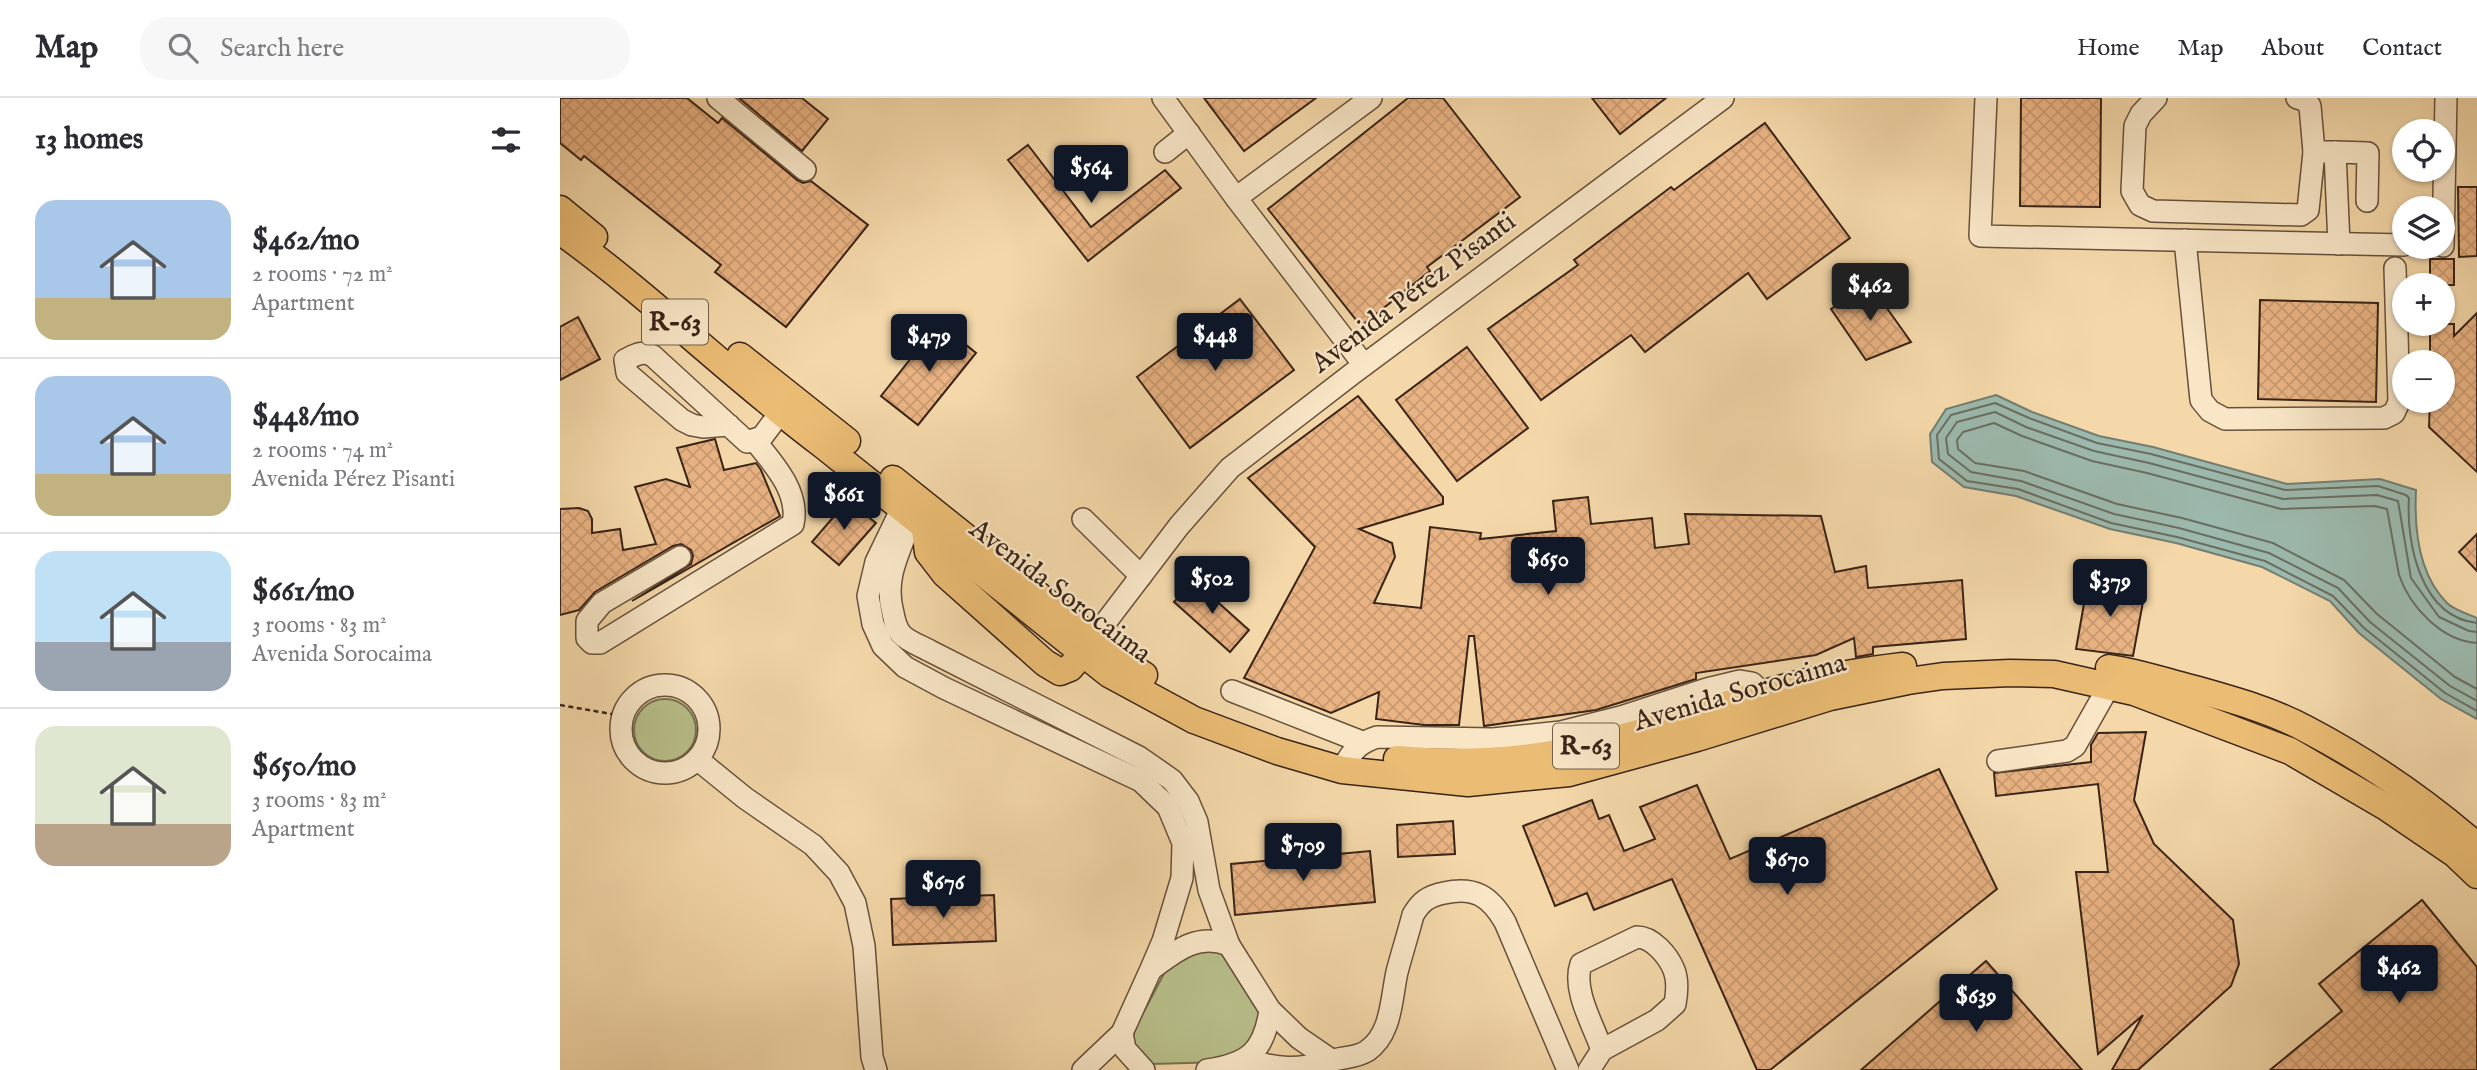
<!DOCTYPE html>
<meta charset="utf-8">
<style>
body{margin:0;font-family:"IM FELL English",serif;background:#f7f7f7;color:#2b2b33;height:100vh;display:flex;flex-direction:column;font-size:26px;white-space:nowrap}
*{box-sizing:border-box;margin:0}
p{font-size:23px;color:#7c7c81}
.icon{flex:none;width:38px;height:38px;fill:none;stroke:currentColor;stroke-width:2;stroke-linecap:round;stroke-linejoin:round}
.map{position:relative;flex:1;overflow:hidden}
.sheet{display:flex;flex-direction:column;background:#fff;width:560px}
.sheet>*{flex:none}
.tools{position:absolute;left:1832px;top:21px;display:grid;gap:14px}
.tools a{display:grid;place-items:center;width:63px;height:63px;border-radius:50%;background:#fff;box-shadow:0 2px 5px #0004;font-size:35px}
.price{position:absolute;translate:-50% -60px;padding:0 16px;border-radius:7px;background:#111827;color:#fff;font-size:23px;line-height:46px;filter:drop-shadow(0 2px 4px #0008)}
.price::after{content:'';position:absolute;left:50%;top:42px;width:21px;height:16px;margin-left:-10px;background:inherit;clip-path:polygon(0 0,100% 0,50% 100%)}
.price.on{background:#222;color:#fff}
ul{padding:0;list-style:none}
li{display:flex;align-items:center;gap:21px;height:175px;padding:0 35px}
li+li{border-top:2px solid #e1e1e2}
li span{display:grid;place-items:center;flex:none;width:196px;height:140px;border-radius:21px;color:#555}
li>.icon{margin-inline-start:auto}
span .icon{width:84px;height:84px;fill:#fffc;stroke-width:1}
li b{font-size:30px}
h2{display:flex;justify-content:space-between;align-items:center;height:84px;padding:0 35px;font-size:30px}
header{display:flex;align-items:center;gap:42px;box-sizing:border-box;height:98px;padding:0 35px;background:#fff;border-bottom:2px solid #e1e1e2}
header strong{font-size:33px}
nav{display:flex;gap:38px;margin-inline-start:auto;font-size:24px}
.search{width:490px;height:63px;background:#f7f7f7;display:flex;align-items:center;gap:18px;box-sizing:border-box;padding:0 24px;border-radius:28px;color:#7c7c81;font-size:26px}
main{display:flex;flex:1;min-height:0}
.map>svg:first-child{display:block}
</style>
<header>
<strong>Map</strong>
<div class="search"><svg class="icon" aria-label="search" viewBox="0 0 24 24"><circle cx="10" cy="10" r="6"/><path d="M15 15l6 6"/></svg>Search here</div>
<nav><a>Home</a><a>Map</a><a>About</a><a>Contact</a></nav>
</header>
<main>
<section class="sheet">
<h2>13 homes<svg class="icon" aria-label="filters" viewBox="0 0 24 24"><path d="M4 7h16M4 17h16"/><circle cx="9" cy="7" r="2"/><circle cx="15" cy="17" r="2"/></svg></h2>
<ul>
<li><span style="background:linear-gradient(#a9c7e8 70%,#c2b280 0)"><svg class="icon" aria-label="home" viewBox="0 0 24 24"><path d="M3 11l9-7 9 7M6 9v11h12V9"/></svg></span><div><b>$462/mo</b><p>2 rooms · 72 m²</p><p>Apartment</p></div></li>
<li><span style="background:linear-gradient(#a9c7e8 70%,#c2b280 0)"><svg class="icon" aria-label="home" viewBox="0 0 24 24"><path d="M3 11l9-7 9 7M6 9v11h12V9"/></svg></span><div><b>$448/mo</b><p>2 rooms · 74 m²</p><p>Avenida Pérez Pisanti</p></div></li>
<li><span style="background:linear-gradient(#bfe0f5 65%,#9aa5b1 0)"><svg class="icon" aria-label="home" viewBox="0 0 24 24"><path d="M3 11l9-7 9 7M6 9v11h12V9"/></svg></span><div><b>$661/mo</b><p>3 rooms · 83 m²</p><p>Avenida Sorocaima</p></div></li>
<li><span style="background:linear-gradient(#dfe7d0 70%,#b9a48a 0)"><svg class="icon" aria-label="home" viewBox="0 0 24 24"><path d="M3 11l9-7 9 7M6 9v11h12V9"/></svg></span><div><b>$650/mo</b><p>3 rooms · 83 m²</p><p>Apartment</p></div></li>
</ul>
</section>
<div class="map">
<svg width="1917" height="972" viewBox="0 0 1917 972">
<defs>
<pattern id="building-cross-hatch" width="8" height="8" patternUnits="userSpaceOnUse" patternTransform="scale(1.75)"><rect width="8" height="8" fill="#eab383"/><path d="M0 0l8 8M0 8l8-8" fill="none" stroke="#c99a70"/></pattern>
</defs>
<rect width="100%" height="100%" fill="#f4d8a9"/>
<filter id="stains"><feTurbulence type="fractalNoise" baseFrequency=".00286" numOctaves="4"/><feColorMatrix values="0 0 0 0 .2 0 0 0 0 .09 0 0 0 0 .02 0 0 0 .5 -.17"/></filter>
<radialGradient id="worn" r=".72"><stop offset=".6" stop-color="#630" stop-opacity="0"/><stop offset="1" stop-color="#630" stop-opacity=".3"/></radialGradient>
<g fill="#b8bf8a" stroke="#787251" stroke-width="2">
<circle cx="105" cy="632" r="31"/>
<polygon points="645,851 659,853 696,900 702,919 698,941 664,964 591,966 576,952 571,938 608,868"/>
</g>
<path fill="#9cb9ad" stroke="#747d71" stroke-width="2" d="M 1436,297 L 1472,314 L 1539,338 L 1593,349 L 1727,386 L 1820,381 L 1856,392 C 1854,431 1858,476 1887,505 C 1894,512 1908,516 1917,520 L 1917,621 L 1881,601 L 1799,535 L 1770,503 L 1702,469 L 1616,445 L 1550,431 L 1456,398 L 1404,389 L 1372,364 L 1370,336 L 1386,311 Z"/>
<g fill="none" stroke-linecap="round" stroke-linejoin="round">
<g stroke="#6a6e62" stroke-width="2">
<path d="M 1917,525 C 1861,519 1846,446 1849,400 L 1846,397 L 1818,388 L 1725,392 L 1591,356 L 1537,345 L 1469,320 L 1435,305 L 1391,317 L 1377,337 L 1379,361 L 1407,383 L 1458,391 L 1551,425 L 1617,439 L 1705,463 L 1773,498 L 1804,530 L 1885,595 L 1917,613"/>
<polyline points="1917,534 1909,533 1879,519 1851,480 1838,403 1817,397 1723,401 1589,365 1534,353 1466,329 1435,314 1397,324 1386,340 1388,356 1411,374 1461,383 1554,416 1619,430 1709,455 1778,490 1810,524 1890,588 1917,603"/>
<path d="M 1917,545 C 1882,543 1850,509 1839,477 L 1827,411 L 1815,408 L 1721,411 L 1587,375 L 1532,363 L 1462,338 L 1434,325 L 1403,334 L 1397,342 L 1398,351 L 1415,365 L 1464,373 L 1557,406 L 1622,420 L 1713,445 L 1784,482 L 1817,516 L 1895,579 L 1917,591"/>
</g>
</g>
<g fill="url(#building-cross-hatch)" stroke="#392418" stroke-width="2">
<polygon points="0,0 127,0 158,25 162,20 237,82 243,85 251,83 308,127 226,229 155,174 161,167 24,58 21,62 0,45"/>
<polygon points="179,0 242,0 268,21 242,53"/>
<polygon points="644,0 756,0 684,53"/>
<polygon points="848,0 883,0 960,99 867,169 870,173 801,228 708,111"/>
<polygon points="1032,0 1106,0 1060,36"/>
<polygon points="1461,0 1541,0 1540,109 1460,108"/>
<polygon points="1205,25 1290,140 1207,201 1188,175 1085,254 1071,237 981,302 928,231 1018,167 1014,162 1111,89 1114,92"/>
<polygon points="468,47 531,129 605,72 621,90 528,163 448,62"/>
<polygon points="1898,89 1917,89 1917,158 1899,159"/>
<rect x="1870" y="161" width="24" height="26"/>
<polygon points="1309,185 1351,244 1306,262 1271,211"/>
<polygon points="680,201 734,272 630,350 577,279"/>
<polygon points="1700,202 1818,205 1816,304 1698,301"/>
<polygon points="1917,215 1917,374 1869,329 1870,303 1883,303 1883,264 1870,264 1870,226 1894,226 1894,238"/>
<polygon points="18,219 40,261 0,282 0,229"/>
<polygon points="379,225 416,255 358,327 321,298"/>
<polygon points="907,249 968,330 897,383 836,302"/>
<polygon points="798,298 883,399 883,406 799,431 832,445 835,459 814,505 861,510 870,429 921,435 920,441 996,433 993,403 1028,399 1031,426 1092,420 1095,450 1129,446 1125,416 1261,418 1275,474 1306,468 1308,490 1402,482 1406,541 1313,549 1313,556 1296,559 1294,540 1256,557 1136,575 1136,581 1036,612 924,628 914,538 909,538 899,627 864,627 816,621 819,594 771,615 684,580 755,449 688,380"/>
<polygon points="155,341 164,372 196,365 201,372 220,418 72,503 131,466 133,458 131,452 121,446 113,448 35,494 19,512 0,517 0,411 19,410 28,413 32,421 32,435 60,431 63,452 96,446 75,389 106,381 130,389 117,350"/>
<polygon points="288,402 316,425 279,467 252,444"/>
<polygon points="1917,436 1917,473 1899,454"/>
<polygon points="633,482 689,532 670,554 614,504"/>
<polygon points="1528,483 1585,493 1573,558 1516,551"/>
<polygon points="1586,634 1574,702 1594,746 1673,822 1679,866 1671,888 1578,972 1552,972 1583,917 1538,956 1516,774 1548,774 1538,686 1436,698 1434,675 1531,664 1531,647 1538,635"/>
<polygon points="1379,671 1437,791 1210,972 1197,972 1112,781 1034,812 1027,795 995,808 963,728 1032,702 1039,721 1049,717 1064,753 1095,741 1080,709 1137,687 1170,761"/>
<polygon points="893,723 895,756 838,759 837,727"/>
<polygon points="810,753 815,804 675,817 671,766"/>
<polygon points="434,797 436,843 333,847 331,801"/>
<polygon points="1862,802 1917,869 1917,972 1710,972 1782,913 1759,886"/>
<polygon points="1426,863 1522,972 1301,972"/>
</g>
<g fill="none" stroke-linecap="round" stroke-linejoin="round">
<defs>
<g id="minor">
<polyline points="158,0 245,72"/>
<polyline points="603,0 676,100 804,267"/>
<polyline points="1426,0 1420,138 1844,147"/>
<polyline points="1596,0 1581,16 1575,28 1572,93 1580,107 1593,113 1741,117 1748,112 1754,54 1750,8 1744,2 1737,0"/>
<polyline points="605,54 629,35"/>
<polyline points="1754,54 1775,54 1779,146"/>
<polyline points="1775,54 1808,55 1807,103"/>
<polyline points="676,100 811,0"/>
<polyline points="1625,142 1641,302 1650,313 1665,321 1824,320 1834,315 1839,304 1835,170"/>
<polyline points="1883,148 1886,0"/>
<path d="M 169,327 L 143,329 L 132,327 L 122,322 L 67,275 L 65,262 C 75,257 83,252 93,258 L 187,344 L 202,339 L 220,315"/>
<polyline points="342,410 316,464 308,498 313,526 323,548 345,569 384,590 581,683 608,709 623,745 622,780 603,843 591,871 562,935 523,972"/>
<path d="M 352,420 C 340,453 323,480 333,515 C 334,521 337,531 341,536 C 347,543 361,548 370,553 L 579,659 L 612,682 L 628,703 L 637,724 L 649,792 L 669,847"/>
<polyline points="523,421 581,478"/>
<path d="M 120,459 L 42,505 L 27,523 L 27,540 L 32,545 L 40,545 L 233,426 C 240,395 214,366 195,343"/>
<polyline points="523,554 619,428 670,370 792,276 1163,0"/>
<circle cx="105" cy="631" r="44"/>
<polyline points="672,593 802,644"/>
<polyline points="137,661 185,700 253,747 279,775 295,805 304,848 312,959 316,972"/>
<polyline points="1438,663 1507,653 1515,648 1549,588 1552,575"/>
<path d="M 782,672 C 791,654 798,645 817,639 L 933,641 L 1001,634 L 1061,619 L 1147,591 L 1180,583 L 1192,585 L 1204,597"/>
<path d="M 593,870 C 617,852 638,835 669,847 L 710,912 L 739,940 L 771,962"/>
<polyline points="562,935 565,951 584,972"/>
<path d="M 686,961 C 718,972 738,972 770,963 C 782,959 796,960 807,953 C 832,936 831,901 837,874 C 842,855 848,836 853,817 C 861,803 869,798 884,795 C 914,788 930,798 945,824 L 1008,972"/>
<path d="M 647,972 C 688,966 704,954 710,912"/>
<path d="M 1029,972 L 1042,952 L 1097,922 L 1115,906 C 1117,895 1118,882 1114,872 C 1108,857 1092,839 1077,839 L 1021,866 C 1012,892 1033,926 1042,952"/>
</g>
<g id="major">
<polyline points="0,111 34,139"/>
<path d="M 0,133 C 92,199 173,280 264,348 L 549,576 L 634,622 L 717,653 L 782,672 L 908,685 L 1009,675 L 1137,640 L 1270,599 L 1348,583 L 1383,578 L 1450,575 L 1494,576 L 1574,594 L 1730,653 L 1826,709 L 1895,756 L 1917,777"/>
<polyline points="180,258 287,343"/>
<polyline points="333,381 558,561 584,577"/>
<polyline points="365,431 368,454 385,476 485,565 500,574 510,570 522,556"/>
<path d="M 1549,570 C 1577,574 1604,583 1631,590 C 1670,601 1711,612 1746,631 C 1807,663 1865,703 1917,748"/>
<path d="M 837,661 C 890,666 945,664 997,655 C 1081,640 1160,604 1243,585 C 1276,577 1310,572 1343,568"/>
</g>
</defs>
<use href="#minor" stroke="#68513c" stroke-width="24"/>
<use href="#major" stroke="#392418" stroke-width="29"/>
<polyline stroke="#392418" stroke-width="2.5" stroke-dasharray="5 3.5" stroke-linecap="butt" points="0,607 63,618"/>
<use href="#minor" stroke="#f8e6c7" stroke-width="21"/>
<use href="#major" stroke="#eabc74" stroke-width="26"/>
</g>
<g text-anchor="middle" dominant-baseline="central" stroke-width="5" stroke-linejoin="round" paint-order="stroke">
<g fill="#f8e6c7" stroke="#725e4c" stroke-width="2">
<rect x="82" y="201.5" width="66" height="45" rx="5"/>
<rect x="993" y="625.5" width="66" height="45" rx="5"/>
</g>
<g font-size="26" font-weight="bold" fill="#392418">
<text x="115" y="224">R-63</text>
<text x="1026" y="648">R-63</text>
</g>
<g font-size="28" fill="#392418" stroke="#f8e6c7">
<text transform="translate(854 195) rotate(-37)">Avenida Pérez Pisanti</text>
<text transform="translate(500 494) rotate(37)">Avenida Sorocaima</text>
<text transform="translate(1180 595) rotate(-16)">Avenida Sorocaima</text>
</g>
</g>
<rect width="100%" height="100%" filter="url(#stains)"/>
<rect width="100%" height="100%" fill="url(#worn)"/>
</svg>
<div class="tools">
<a><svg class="icon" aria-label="locate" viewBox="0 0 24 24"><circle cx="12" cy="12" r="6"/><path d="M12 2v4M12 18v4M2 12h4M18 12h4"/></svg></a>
<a><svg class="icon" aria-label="layers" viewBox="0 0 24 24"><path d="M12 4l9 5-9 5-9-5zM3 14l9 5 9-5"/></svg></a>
<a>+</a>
<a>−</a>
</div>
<b class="price" style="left:531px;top:107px">$564</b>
<b class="price on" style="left:1310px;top:225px">$462</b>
<b class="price" style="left:655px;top:275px">$448</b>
<b class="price" style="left:369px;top:276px">$479</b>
<b class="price" style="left:284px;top:434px">$661</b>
<b class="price" style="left:988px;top:499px">$650</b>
<b class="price" style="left:652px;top:518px">$502</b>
<b class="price" style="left:1550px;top:521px">$379</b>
<b class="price" style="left:743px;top:785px">$709</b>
<b class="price" style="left:1227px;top:799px">$670</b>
<b class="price" style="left:383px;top:822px">$676</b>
<b class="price" style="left:1839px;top:907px">$462</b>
<b class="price" style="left:1416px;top:936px">$639</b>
</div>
</main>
